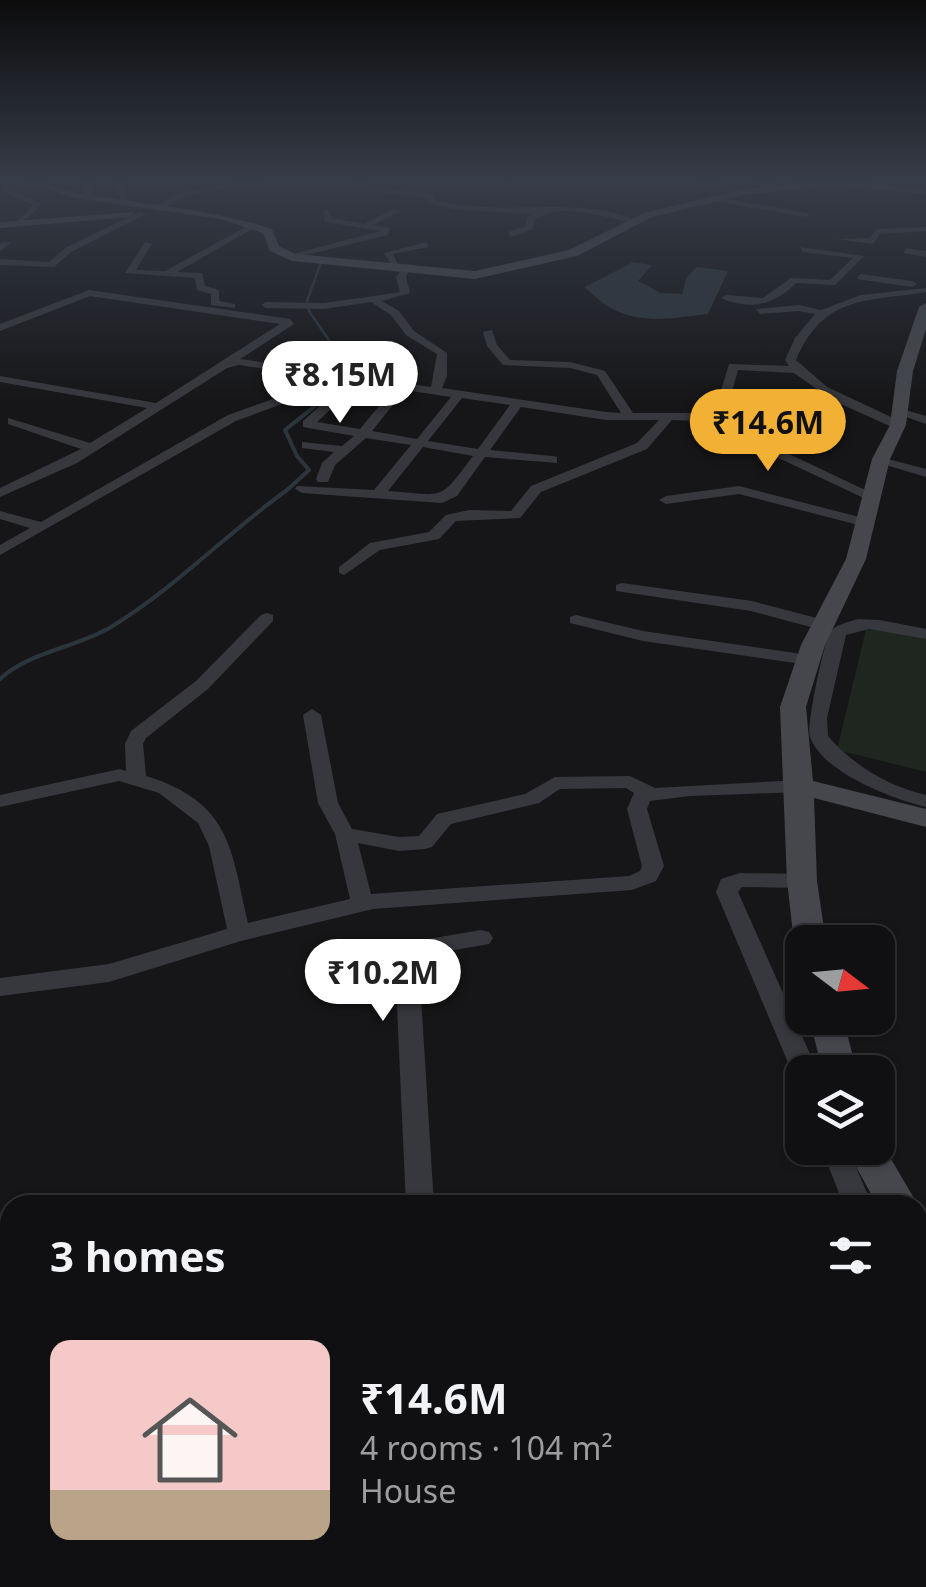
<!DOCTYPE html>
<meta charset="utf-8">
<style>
body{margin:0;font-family:"Noto Sans",sans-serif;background:#1e1e20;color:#f1f3f6;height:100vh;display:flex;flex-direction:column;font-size:38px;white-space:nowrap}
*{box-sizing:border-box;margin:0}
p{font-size:32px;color:#9c9d9f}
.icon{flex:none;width:55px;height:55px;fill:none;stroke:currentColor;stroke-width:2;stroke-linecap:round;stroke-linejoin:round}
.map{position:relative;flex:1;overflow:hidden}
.sheet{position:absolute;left:0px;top:1195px;width:928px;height:392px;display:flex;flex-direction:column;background:#101012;border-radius:30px 30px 0 0;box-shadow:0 2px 8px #0004,0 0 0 2px #303032}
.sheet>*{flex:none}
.needle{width:65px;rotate:106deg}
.buttons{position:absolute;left:785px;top:925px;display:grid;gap:20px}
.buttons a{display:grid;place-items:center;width:110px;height:110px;border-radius:20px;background:#101012;box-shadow:0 2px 8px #0004,0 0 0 2px #303032;font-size:50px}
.price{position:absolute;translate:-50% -85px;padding:0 22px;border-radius:35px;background:#fff;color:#222;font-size:32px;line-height:65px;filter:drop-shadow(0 2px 5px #0008)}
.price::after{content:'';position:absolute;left:50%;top:60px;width:30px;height:22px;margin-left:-15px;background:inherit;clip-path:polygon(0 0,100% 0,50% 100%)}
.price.active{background:#f2b134;color:#111}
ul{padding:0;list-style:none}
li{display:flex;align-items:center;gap:30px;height:250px;padding:0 50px}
li span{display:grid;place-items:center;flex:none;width:280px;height:200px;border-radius:20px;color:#555}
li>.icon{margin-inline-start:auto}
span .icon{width:120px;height:120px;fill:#fffc;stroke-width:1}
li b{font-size:42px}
h2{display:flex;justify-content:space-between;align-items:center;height:120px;padding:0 50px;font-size:42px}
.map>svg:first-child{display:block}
</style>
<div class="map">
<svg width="926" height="1587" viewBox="0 0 926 1587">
<rect width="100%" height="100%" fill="#161618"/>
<polygon fill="#1e261f" points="866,629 926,637 926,772 837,750"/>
<path fill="#2c353c" d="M 633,262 L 652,265 L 638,281 L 661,293 L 682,294 L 687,277 L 697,267 L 728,271 L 708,314 C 658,320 624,328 585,287 Z"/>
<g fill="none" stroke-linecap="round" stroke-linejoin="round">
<g stroke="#2c353c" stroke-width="2.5">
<polyline points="321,262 307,301 309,311 352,374"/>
<polyline points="340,385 346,381"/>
</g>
<path stroke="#2c353c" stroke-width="4" d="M 0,679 C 30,651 76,648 111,627 C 174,589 227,533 287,490 L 309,470 L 297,456 L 285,430 L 344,383"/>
<g fill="#37383d" fill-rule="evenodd">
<polygon points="86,179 94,179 92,196 88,198 84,196"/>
<polygon points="116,179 124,179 128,205 121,203"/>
<polygon points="263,179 282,179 186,196 159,211 152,209 181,192"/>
<path d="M 358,179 L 368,187 L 434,194 L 435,200 C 502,218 577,194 639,221 L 635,223 C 603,218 565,201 535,219 L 533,229 L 511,237 L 508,232 L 526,226 L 527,218 L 532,214 L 457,210 L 428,203 L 427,198 L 366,191 L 350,180 Z"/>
<polygon points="688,179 701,179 742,191 738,193"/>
<polygon points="752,179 782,186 758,186"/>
<polygon points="4,189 10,189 42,204 20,225 14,225 33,205 4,193"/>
<polygon points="712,196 806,213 810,215 806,217 709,200"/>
<polygon points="327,209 332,218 364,224 394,209 401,211 373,225 390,228 388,235 289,259 289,255 381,231 325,222 323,211"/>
<polygon points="139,212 146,214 71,252 54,267 0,265 0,259 49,262 65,248"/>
<polygon points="253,223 256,227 177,272 202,273 205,286 219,290 219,301 235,304 235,308 211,305 211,294 197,290 195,278 125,273 145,242 152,244 136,270 165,271"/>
<polygon points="926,227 926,231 880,234 873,244 837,239 870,238 877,229"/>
<polygon points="4,241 11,243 0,251 0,244"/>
<polygon points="426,242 429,247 393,254 399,267 393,267 384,253"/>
<path d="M 800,247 L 864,256 L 835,285 L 796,283 C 775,305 749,311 721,298 L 726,295 L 763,298 L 791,278 L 830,280 L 853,258 L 803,252 Z"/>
<polygon points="906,248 926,251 926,257 903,253"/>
<path d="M 406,263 L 411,266 L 406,277 L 410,293 L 382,301 L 399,311 L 414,331 L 447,353 L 447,376 L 442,388 L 606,412 L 621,413 L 597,375 L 570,368 L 503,365 L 487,346 L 483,332 L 492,330 L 497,345 L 510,360 L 570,362 L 605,371 L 633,413 L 700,413 L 717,404 L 729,364 L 789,366 L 785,360 L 795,338 L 815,314 L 799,311 L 760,314 L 756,309 L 799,305 L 821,310 L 861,295 L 926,288 L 926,292 C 865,302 824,295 796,360 L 827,387 L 902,422 L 902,428 L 894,428 L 834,401 L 794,373 L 738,370 L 728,406 L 711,417 L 878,496 L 866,499 L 700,421 L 672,420 L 647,449 L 541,492 L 520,518 L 456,521 L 439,539 L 380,550 L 344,575 L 339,573 L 339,567 L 370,543 L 429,532 L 446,515 L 469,510 L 511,511 L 531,486 L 637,443 L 659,420 L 606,420 L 521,407 L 490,450 L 552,456 L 557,457 L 557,463 L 485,457 L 457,496 L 442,503 L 302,493 L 295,489 L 297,486 L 374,490 L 411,445 L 366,438 L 335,465 L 328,482 L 318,482 L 316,479 L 322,463 L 334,452 L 302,448 L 302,442 L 342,446 L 354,436 L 303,427 L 303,421 L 348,381 L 309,376 L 307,381 L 314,391 L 312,393 L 236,421 L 0,555 L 0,545 L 30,528 L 0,519 L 0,511 L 41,522 L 228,415 L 301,389 L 295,381 L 298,374 L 239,365 L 227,368 L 77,463 L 0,497 L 0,488 L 81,449 L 8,424 L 8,418 L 90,443 L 147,408 L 0,382 L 0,376 L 156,403 L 280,324 L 90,296 L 0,331 L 0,324 L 89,290 L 290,319 L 294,324 L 240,359 L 431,387 L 437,354 L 406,335 L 391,315 L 371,302 L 324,309 L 266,308 L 261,305 L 266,302 L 324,303 L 395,293 L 400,292 L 396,277 ZM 359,383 L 394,388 L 360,429 L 317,422 ZM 405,390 L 451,397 L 417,439 L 372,431 ZM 462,398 L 510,405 L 478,449 L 428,441 ZM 423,447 L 473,456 C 438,503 445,495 388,491 Z"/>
<polygon points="860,274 912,281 917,284 912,287 857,279"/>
<polygon points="898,408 926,416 926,424 898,414"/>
<polygon points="876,456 926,469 926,477 876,462"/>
<polygon points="739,486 871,520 873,523 866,527 739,494 666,504 659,500 666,496"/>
<polygon points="622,583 752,601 828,621 830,625 822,630 751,611 616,591 616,585"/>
<path d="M 267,613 L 273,615 L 273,621 L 208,689 L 146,738 L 143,744 L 146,776 C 230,802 231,847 248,923 L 350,899 L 335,834 L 318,803 L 303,715 L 312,709 L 321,715 L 338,803 L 352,829 L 399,837 L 419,836 L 437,814 L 525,794 L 555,777 L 630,776 L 655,788 L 800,780 L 810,786 L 800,792 L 690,796 L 650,801 L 647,809 L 664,866 L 656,881 L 632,890 L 373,909 L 241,941 L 109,982 L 0,996 L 0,978 L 109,964 L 227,929 L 209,846 L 198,823 L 159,793 L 119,781 L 0,807 L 0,795 L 120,769 L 126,771 L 125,744 L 131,731 L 196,681 L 261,615 ZM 626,788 L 634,793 L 627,809 L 642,866 L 640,871 L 629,876 L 371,894 L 358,843 L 399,851 L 425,849 L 432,847 L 451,824 L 539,803 L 560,789 Z"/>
<polygon points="576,615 643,631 809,655 818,660 809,665 643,641 570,623 570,617"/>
<path d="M 858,619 L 880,620 L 926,629 L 926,639 L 869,629 L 846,635 L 827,718 L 828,736 C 854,766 888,786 926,795 L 926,807 C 893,799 823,773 810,737 C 806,727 824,642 830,632 C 836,624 849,622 858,619 Z"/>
<polygon points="740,873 802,874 810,876 813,881 810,886 802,888 742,887 738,892 818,1072 802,1072 802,1081 796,1079 792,1072 716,892 721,879"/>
<polygon points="481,930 489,932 493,938 489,944 426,955 419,965 434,1205 406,1205 395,963 411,942"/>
<polygon points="821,1148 848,1148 872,1205 844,1205"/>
<rect x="0" y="1263" width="10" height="28"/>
<rect x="263" y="1578" width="36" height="9"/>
</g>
<g fill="#45474d" fill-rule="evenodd">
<path d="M 17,179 C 39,179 57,189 78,193 C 144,205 208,208 272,229 L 279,246 L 295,254 L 475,271 L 569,250 L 644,213 L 743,189 L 833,180 L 922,189 L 926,194 L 833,186 L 743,195 L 652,217 L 577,256 L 475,279 L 292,261 L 270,251 L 263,233 L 220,219 L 74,198 Z"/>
<polygon points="134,212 130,217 0,228 0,222"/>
<polygon points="926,303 926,329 913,371 906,425 890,459 866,559 825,645 806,707 813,781 926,809 926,827 814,798 817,881 826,942 802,942 802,951 794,942 787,881 780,707 801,645 846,559 872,459 890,425 897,371 919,307"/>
<polygon points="809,1018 843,1018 857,1072 823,1072"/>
<polygon points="878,1137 918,1205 877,1205 846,1148 878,1148"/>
<polygon points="918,1222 926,1225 926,1269 918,1266"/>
</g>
</g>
<linearGradient id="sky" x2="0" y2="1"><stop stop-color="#0c0c0d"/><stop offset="0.45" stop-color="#363c48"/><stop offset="1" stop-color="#363c48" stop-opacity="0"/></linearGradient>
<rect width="926" height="402" fill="url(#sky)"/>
</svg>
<div class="buttons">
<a><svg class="needle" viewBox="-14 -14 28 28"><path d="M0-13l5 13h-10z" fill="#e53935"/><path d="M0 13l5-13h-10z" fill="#9c9d9f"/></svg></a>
<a><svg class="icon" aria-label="layers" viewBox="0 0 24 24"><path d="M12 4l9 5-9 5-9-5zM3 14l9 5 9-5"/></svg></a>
</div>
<b class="price" style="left:340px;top:426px">₹8.15M</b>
<b class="price active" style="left:768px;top:474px">₹14.6M</b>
<b class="price" style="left:383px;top:1024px">₹10.2M</b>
<section class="sheet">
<h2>3 homes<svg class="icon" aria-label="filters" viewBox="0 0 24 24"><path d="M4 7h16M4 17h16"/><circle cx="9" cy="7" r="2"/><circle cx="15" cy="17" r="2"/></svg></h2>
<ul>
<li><span style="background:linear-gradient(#f6c9c9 75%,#b9a48a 0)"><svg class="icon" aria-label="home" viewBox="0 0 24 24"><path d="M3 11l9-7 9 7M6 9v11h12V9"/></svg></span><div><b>₹14.6M</b><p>4 rooms · 104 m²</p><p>House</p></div></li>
</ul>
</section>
</div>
